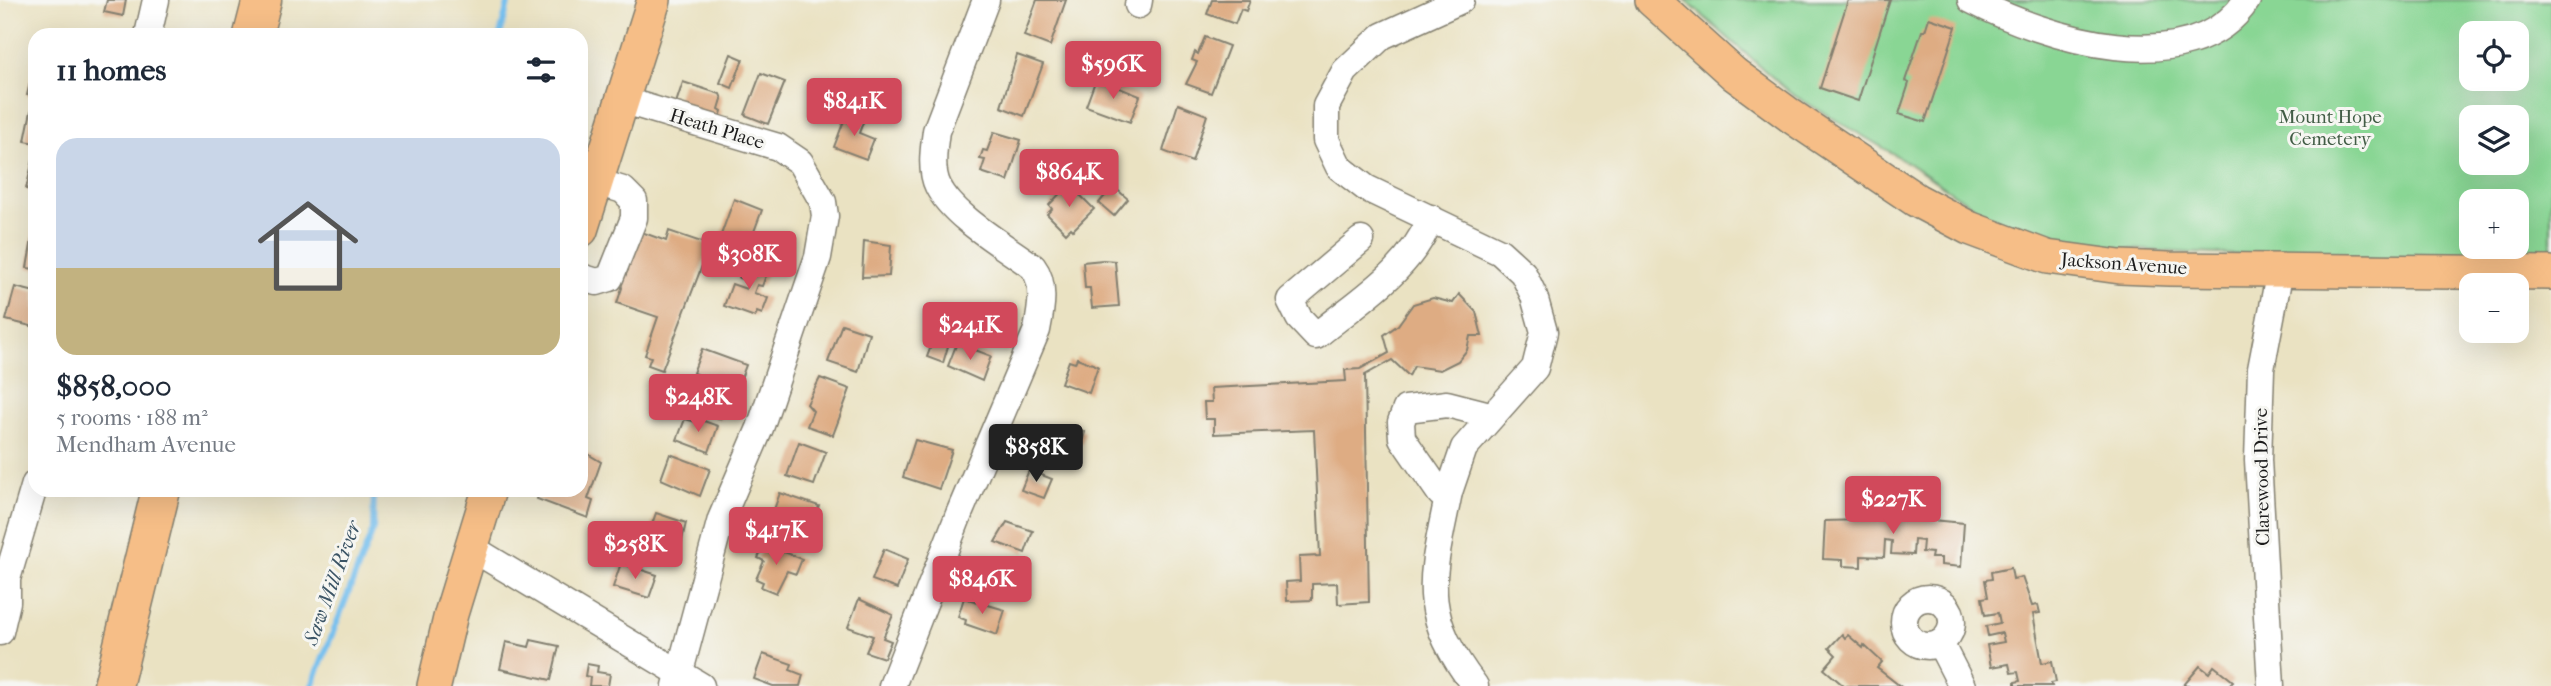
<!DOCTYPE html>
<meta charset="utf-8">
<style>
body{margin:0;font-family:"IM FELL French Canon",serif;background:#f6f6f7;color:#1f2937;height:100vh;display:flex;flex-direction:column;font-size:26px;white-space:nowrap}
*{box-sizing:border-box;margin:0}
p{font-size:23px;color:#747a83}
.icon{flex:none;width:38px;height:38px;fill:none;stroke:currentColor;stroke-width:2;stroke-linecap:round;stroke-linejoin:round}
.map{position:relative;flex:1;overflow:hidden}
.panel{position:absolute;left:28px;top:28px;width:560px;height:469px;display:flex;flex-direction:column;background:#fff;border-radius:21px;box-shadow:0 7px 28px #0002}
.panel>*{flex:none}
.buttons{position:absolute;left:2459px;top:21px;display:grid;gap:14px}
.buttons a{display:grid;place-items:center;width:70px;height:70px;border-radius:14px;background:#fff;box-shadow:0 7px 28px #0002;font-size:35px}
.price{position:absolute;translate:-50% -60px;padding:0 16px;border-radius:7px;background:#d1495b;color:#fff;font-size:23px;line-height:46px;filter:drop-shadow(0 2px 4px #0008)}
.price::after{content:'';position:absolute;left:50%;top:42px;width:21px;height:16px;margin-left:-10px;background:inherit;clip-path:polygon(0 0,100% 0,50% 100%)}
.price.selected{background:#222;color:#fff}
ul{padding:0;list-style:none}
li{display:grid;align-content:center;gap:14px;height:371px;padding:0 28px}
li+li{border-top:2px solid #e0e1e3}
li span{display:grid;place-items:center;height:217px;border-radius:21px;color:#555}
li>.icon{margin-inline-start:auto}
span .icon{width:126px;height:126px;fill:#fffc;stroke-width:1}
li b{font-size:30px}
h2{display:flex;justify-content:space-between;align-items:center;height:84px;padding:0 28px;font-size:30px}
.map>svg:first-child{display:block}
</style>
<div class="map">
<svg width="2551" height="686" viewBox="0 0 2551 686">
<rect width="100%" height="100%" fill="#f6f6f2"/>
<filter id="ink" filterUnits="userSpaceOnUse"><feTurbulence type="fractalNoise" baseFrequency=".0143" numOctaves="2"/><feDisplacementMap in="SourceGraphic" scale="14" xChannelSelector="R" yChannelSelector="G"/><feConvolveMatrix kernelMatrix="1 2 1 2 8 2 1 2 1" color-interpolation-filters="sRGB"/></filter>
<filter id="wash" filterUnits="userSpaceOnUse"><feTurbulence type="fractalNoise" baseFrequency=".00686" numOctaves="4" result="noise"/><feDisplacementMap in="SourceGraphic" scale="28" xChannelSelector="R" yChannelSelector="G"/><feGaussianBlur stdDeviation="1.57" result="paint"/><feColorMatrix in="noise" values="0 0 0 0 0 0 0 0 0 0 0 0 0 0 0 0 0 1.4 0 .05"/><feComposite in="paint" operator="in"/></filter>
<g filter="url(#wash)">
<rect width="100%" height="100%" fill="#eae2c2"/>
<path fill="#89d694" stroke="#527958" stroke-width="2" fill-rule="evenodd" d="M 1685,0 L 2551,0 L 2551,266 L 2191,253 L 2079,246 L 2044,239 L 1983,213 L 1902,159 L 1790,93 ZM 2471,33 L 2516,33 L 2516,79 L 2471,79 ZM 2471,117 L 2516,117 L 2516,163 L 2471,163 ZM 2471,201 L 2516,201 L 2516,247 L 2471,247 Z"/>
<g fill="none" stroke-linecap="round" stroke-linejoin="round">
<g stroke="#76c0ef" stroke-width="6">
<polyline points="500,35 509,0"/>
<polyline points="312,686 373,530 374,490"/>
</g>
</g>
<g id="blocks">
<g fill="#deac83">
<polygon points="107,0 126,0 123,16 104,12"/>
<polygon points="1037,0 1066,0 1050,46 1024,36"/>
<polygon points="1212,0 1250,0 1246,11 1241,9 1235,24 1207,14"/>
<polygon points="1848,0 1890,0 1858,101 1820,88"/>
<polygon points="1929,18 1956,27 1925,122 1899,114 1909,83 1905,81 1922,31 1925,31"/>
<polygon points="1205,37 1229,46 1211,93 1186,84 1197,62 1192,60 1195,52 1198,54"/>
<polygon points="731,54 743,59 732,88 720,83"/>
<polygon points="1017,55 1043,64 1024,116 1001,107"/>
<polygon points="34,67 35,68 35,97 27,95"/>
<polygon points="761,73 785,82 768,124 745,115"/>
<polygon points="1096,79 1140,96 1130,122 1086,106"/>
<polygon points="683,82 720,94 722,99 719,109 722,111 718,124 675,106"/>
<polygon points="1178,104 1207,115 1192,162 1163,151"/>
<polygon points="31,111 35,112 35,143 25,141"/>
<polygon points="847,113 864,120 859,133 874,139 866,159 834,147"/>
<polygon points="994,132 1021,140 1008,181 981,172 985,160 980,159 983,150 987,151"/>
<polygon points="33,160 35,160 35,191 26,189"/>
<polygon points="1069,184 1094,209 1073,230 1071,228 1066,233 1047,214 1052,209 1049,205"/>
<polygon points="1113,186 1128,199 1114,216 1099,203"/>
<polygon points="734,199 762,210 749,245 721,235"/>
<polygon points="625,226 666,241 669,231 710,245 662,370 648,365 651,357 645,355 658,317 617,303 622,288 621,282 628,270 611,264"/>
<polygon points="34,227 35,227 35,269 27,268"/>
<polygon points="864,241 891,245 889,276 862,277"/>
<polygon points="746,259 769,268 762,286 757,285 754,293 768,298 762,314 757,312 755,317 724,306 732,284 746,289 749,281 739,278"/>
<polygon points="1103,260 1115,261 1119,306 1092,308 1090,288 1085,288 1083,262"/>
<polygon points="15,287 35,292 35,327 6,320"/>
<polygon points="1459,294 1476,312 1482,336 1470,336 1467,350 1458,361 1440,370 1414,366 1409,376 1392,360 1365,375 1369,602 1338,604 1337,583 1312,584 1312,600 1287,601 1286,582 1300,581 1299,557 1320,556 1314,430 1214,434 1214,419 1205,419 1204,402 1212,402 1211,388 1346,381 1345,370 1360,369 1389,353 1384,335 1398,325 1413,304 1433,298 1453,303"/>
<polygon points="842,324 869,333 858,372 828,362"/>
<polygon points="934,338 949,343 943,363 927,357"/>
<polygon points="957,343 991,356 982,381 948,366"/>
<polygon points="702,349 746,365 737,389 693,373"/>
<polygon points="1077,358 1098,366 1089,393 1061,383 1069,361 1075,363"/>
<polygon points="820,378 850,389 833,435 807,426 813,411 807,404"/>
<polygon points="698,386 728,397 720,419 691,408"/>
<polygon points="685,419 696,422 698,419 718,426 709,452 677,440"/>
<polygon points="1072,428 1085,432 1082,443 1069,440"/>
<polygon points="915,440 952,450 939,489 903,477"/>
<polygon points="799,442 826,452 814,485 787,476"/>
<polygon points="581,450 601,462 588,499 593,501 588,518 537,499 540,490 581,490"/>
<polygon points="670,454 710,469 700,496 661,479"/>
<polygon points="1029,470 1052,479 1044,498 1021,490"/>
<polygon points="780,493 819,506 811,527 799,523 795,536 768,526"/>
<polygon points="1888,507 1932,509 1932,520 1964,523 1961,567 1941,565 1941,558 1931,558 1932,553 1922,552 1923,541 1914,540 1913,555 1891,554 1892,541 1885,540 1884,557 1861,556 1861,567 1843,566 1843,560 1823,559 1825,521 1864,520 1864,510 1887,511"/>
<polygon points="656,513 686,523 679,553 674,551 671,559 650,552 651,547 645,544"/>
<polygon points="1007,522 1033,531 1025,553 995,542"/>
<polygon points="764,544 802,559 796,574 787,571 776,593 761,587 763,582 756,579 764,561 758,558"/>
<polygon points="884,549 908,559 897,589 872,580"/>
<polygon points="621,563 657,575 649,598 613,587"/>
<polygon points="2011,568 2013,579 2022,577 2032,606 2038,605 2040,613 2033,614 2042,663 2052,661 2056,682 2051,683 2052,686 2015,686 2015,682 2020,681 2018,672 2011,673 2009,664 1991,667 1987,645 2004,642 2002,633 1988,636 1986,626 2000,623 1998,613 1985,615 1982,598 1988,597 1985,580 1992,579 1991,572"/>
<polygon points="964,598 1005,610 997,635 965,624 966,620 958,617"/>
<polygon points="859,599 893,615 883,638 891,641 884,658 866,652 873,636 848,627"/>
<polygon points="1842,634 1845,638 1848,635 1863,648 1864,645 1882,662 1877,668 1900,686 1844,686 1824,669 1836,655 1829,648"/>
<polygon points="531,640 559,646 551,680 500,669 506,642 529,647"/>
<polygon points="763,654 792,664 790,670 803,675 800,686 773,686 754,679"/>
<polygon points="587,664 598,666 597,672 610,674 608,686 589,686 590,677 585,676"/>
<polygon points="2200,666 2209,673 2214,666 2233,681 2228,686 2183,686"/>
</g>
</g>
</g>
<g filter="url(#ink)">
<use href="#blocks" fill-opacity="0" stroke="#837f6f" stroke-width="2"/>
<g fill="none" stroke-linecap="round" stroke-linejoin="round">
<defs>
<g id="minor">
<polyline points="1461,0 1382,36 1345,71 1326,106 1326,140 1339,167 1366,188 1500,252 1523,273 1534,296 1544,332 1535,368 1464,448 1449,492 1440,493 1402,438 1401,422 1406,409 1447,404 1490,415"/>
<path d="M 1971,0 C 2044,38 2191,85 2247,0"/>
<polyline points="1138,5 1139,0"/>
<polyline points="148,35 156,0"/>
<polyline points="622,100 778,147 800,162 823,202 825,216 818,257 760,428 721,519 676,686"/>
<polyline points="581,177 623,190 634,201 634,218 610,278 597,282 581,277"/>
<path d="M 1361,240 L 1290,300 L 1299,318 L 1316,336 C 1359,300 1409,272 1431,218"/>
<path d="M 1449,492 C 1432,578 1417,610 1475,686"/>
<polyline points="470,547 701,686"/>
<circle cx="1928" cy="622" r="24"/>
<polyline points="0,632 7,602 7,579 35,484"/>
<polyline points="1940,643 1962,686"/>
<path d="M 892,686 L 959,514 L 1037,330 C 1041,310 1046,284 1033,267 C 1005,246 953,217 938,186 C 930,170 934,147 936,131 L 986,0"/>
<polyline points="2271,686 2258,460 2261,369 2280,270"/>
</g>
<g id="major">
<polyline points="1652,0 1734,74 1791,116 1916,200 1969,228 2047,257 2120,267 2169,269 2551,273"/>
<polyline points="581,230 654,0"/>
<polyline points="434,686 451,614 489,490"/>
</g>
<g id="highway">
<polyline points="253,35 262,0"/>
<polyline points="113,686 161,490"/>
</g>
</defs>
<use href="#minor" stroke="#837f6f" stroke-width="29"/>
<use href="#major" stroke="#837f6f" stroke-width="36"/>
<use href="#highway" stroke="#837f6f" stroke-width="41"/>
<use href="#minor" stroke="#fff" stroke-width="26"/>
<use href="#major" stroke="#f6be87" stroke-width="33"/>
<use href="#highway" stroke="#f6be87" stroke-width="38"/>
</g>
</g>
<g text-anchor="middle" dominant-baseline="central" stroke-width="6" stroke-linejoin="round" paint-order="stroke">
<g font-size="19" fill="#425d46" stroke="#f6f6f2">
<text x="2330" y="117">Mount Hope<tspan x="2330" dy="22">Cemetery</tspan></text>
</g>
<g font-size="19" fill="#1c1c1c" stroke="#f6f6f2">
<text transform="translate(717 129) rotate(17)">Heath Place</text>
<text transform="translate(2124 264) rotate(4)">Jackson Avenue</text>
<text transform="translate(2262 477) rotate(-91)">Clarewood Drive</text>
</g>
<g font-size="21" font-style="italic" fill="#3c5566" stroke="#f6f6f2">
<text transform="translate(332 583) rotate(-70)">Saw Mill River</text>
</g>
</g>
</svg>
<div class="buttons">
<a><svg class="icon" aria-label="locate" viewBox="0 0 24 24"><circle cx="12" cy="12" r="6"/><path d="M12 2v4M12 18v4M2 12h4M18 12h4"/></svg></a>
<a><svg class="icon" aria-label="layers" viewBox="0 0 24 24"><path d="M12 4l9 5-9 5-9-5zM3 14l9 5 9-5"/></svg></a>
<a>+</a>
<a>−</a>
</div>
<b class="price" style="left:1113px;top:101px">$596K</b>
<b class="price" style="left:854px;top:138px">$841K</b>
<b class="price" style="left:1069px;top:209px">$864K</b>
<b class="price" style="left:749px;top:291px">$308K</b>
<b class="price" style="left:970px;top:362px">$241K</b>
<b class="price" style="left:698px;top:434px">$248K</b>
<b class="price selected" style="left:1036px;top:484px">$858K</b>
<b class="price" style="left:1893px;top:536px">$227K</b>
<b class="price" style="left:776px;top:567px">$417K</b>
<b class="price" style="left:635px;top:581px">$258K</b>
<b class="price" style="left:982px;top:616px">$846K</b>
<section class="panel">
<h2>11 homes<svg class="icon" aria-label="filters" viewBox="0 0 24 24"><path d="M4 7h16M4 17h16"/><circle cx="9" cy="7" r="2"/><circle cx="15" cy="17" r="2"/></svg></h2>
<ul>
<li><span style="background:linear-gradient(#c9d6e8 60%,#c2b280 0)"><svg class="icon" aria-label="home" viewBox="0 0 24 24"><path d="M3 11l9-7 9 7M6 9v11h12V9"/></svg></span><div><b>$858,000</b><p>5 rooms · 188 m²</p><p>Mendham Avenue</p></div></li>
</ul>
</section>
</div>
